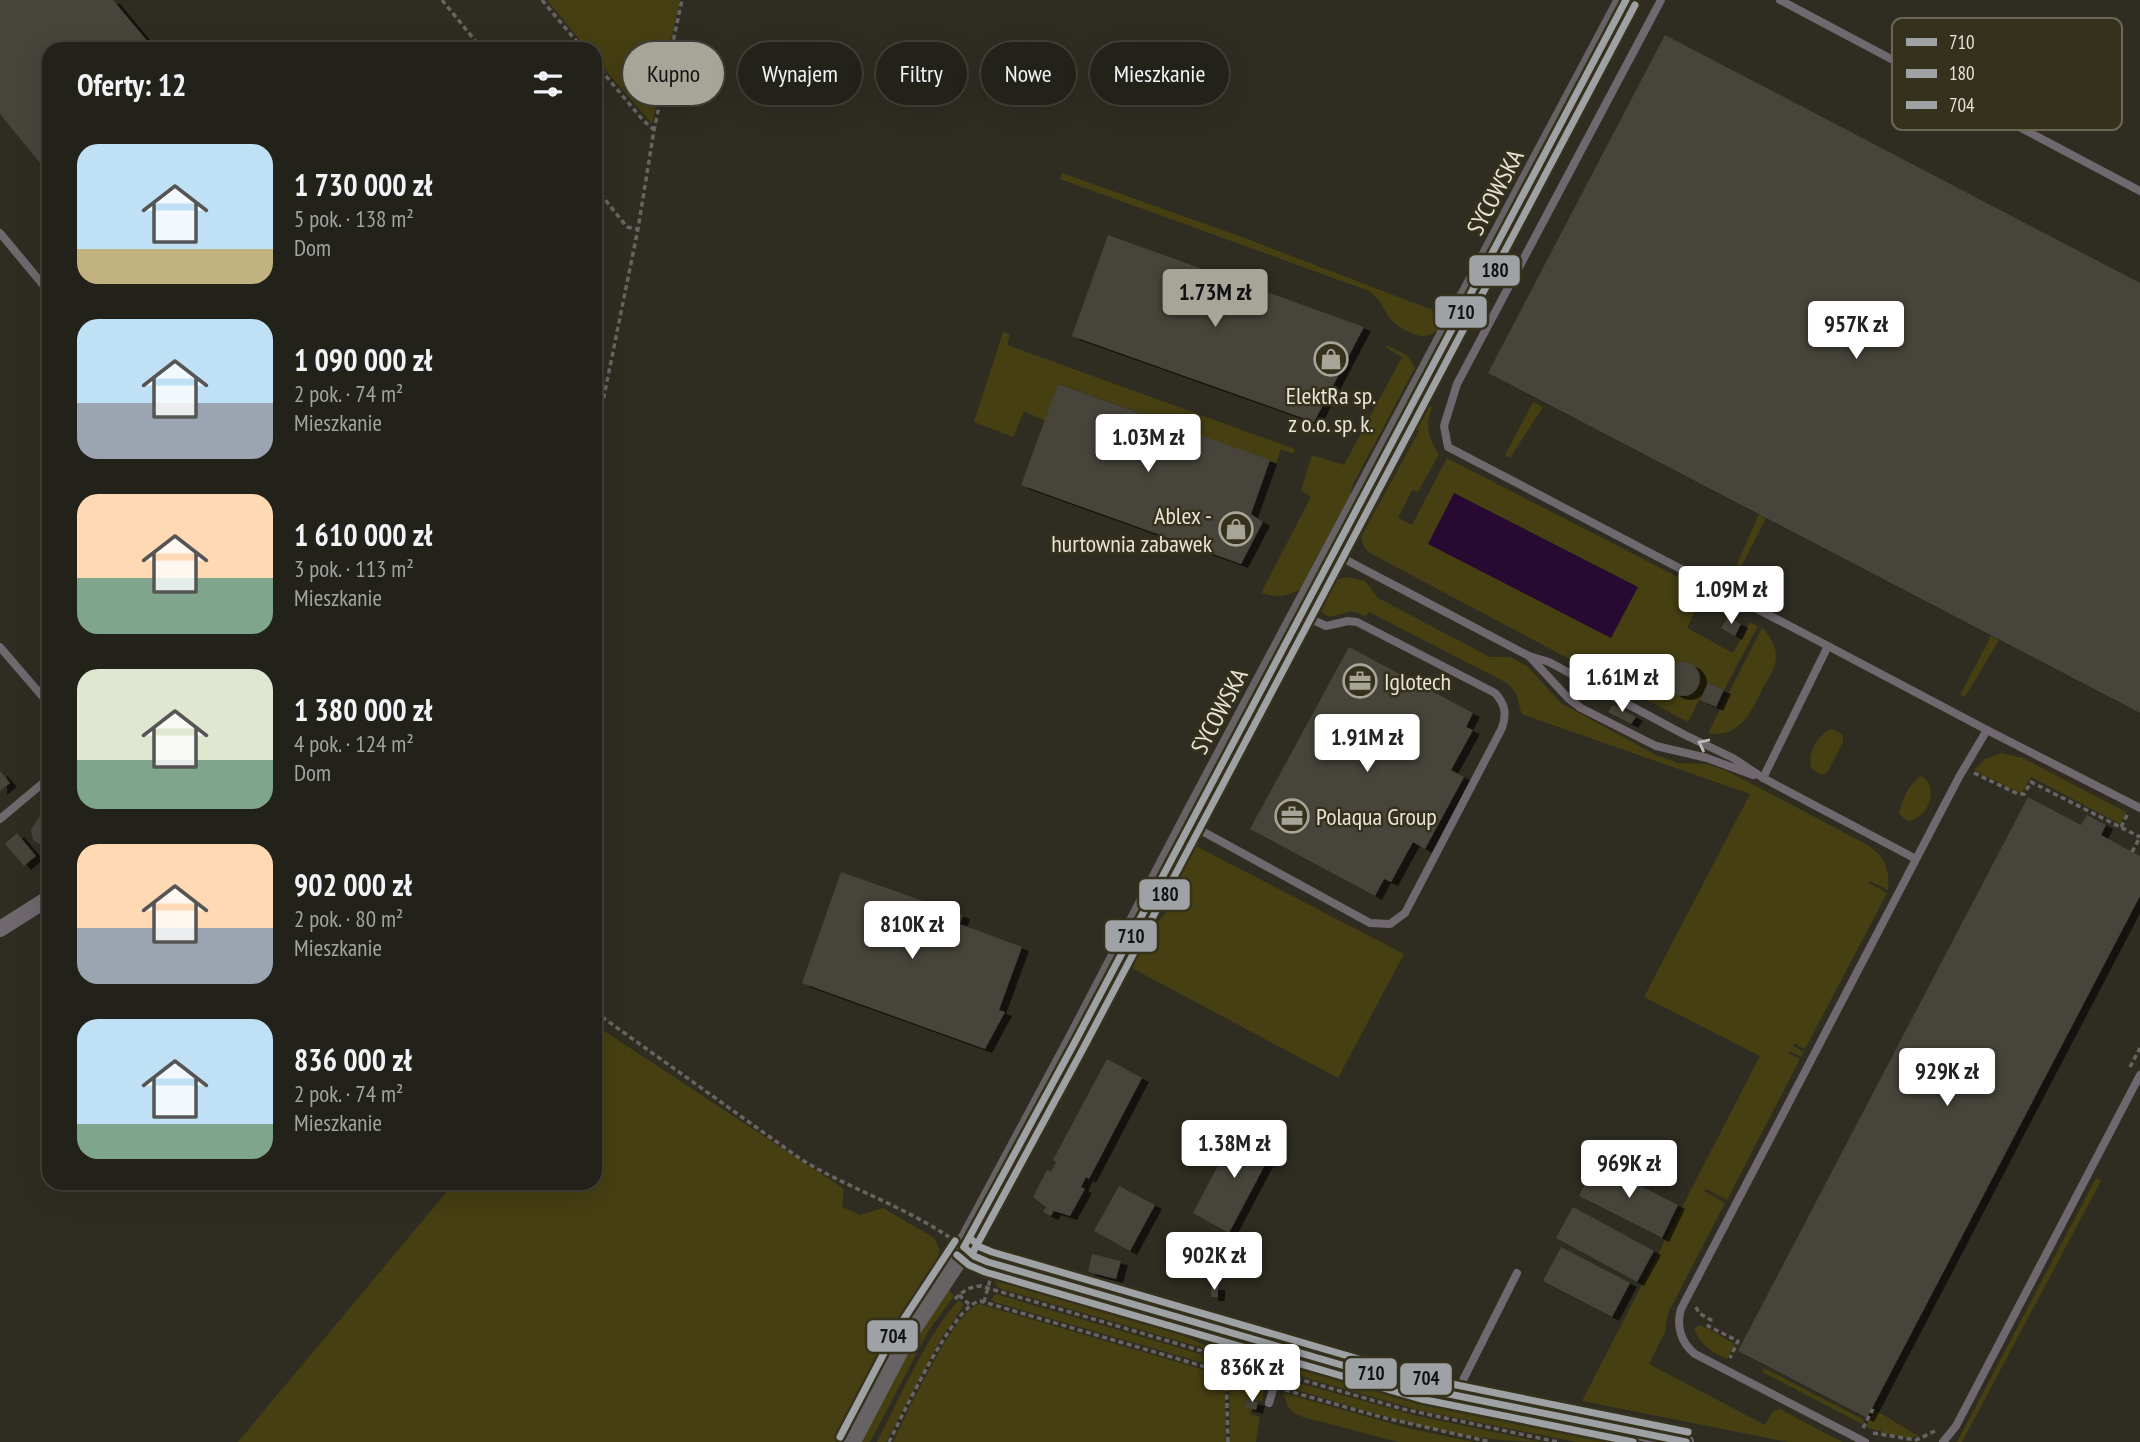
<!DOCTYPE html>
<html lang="pl">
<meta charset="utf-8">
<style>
body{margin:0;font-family:"PT Sans Narrow",sans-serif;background:#2b2a23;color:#f1f3f6;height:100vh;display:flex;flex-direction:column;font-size:26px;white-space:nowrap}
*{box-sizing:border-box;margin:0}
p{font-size:23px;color:#a3a4a2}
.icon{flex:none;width:38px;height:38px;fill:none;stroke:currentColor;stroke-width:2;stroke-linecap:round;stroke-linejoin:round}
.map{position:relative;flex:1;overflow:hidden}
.side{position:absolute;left:42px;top:42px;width:560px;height:1148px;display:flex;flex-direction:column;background:#23221a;border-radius:21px;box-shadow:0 7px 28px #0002,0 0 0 2px #403f39}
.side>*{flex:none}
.top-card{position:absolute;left:623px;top:42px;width:665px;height:63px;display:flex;gap:14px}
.price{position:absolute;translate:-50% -60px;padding:0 16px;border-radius:7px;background:#fff;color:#222;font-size:23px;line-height:46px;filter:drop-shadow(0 2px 4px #0008)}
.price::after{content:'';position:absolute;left:50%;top:42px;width:21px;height:16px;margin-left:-10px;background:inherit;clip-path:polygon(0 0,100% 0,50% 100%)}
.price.selected{background:#a7a598;color:#111}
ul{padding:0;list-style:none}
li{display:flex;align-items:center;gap:21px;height:175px;padding:0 35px}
li span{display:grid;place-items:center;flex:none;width:196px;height:140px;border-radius:21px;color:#555}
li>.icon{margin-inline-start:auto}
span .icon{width:84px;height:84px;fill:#fffc;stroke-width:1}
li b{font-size:30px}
h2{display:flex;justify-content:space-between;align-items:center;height:84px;padding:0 35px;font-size:30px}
.tag{padding:0 24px;border-radius:32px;background:#23221a;box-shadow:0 7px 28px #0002,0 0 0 2px #403f39;font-size:24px;line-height:63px}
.tag.selected{background:#a7a598;color:#111}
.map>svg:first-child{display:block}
</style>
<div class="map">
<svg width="2140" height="1442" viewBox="0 0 2140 1442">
<defs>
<filter id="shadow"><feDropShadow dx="7" dy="4" stdDeviation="0" flood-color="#0009"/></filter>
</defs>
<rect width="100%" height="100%" fill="#2f2d22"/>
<g fill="#463f12">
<polygon points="547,0 680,0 652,124 595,58 595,49 587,49"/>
<path d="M 1062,173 L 1242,237 L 1435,311 L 1446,305 L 1460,289 C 1449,310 1441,347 1411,333 C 1403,329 1394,325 1389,317 C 1380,303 1383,303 1369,291 L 1060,179 Z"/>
<polygon points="1003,332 1010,334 1007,345 1295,449 1293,454 1281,449 1276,463 1059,384 1045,421 1024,411 1013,437 974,422"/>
<path d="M 1389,346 L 1408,356 L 1415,368 L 1353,484 L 1350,496 L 1300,589 C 1285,598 1277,597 1261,593 L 1311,497 L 1301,490 L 1312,455 L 1344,465 L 1402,357 L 1385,347 Z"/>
<polygon points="1533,402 1543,407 1510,458 1505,455"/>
<path d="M 1429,407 L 1432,407 C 1425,425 1428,439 1439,454 L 1418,492 L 1412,490 L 1398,518 L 1412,525 L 1447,458 L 1705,591 L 1687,628 L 1733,653 L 1750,622 L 1758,626 L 1724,690 L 1708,683 L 1688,722 L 1368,552 L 1363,544 L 1361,537 L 1419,431 L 1417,429 Z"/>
<polygon points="1759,514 1766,518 1736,577 1732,575"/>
<path d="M 1347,577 L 1365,581 L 1378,598 L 1490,657 L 1510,657 L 1527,666 L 1561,703 L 1656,755 L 1678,763 L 1706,764 L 1727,771 L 1864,843 C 1884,855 1890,867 1888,890 L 1870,881 L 1869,883 L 1887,893 L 1885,897 L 1805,1049 L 1794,1043 L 1793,1046 L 1804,1052 L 1801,1057 L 1790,1051 L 1788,1053 L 1800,1059 L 1727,1200 L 1706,1189 L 1704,1191 L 1725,1203 L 1668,1313 L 1665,1332 L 1649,1364 L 1765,1425 L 1773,1411 L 1780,1409 L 1842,1442 L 1788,1442 L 1582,1401 L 1760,1056 L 1644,997 L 1750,794 L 1524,715 L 1521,712 L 1516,693 L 1507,683 L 1369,612 L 1365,616 L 1352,611 L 1329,617 C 1303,603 1328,580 1347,577 Z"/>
<path d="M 1762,628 C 1771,636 1776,646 1776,657 C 1776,668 1768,679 1763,688 C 1751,712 1740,739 1708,733 Z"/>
<polygon points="1991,636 1999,640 1965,697 1960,695"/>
<path d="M 1832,729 L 1843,735 L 1843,742 L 1827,773 L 1821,775 L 1811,768 C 1807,753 1818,734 1832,729 Z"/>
<polygon points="2002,753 2023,758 2126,812 2120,824 2031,777 2022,792 2018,792 1974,770 1985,759"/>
<path d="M 1921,776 C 1941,786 1928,820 1907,821 L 1899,814 C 1901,802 1910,782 1921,776 Z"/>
<polygon points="1192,844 1404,954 1338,1078 1128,966 1153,928 1166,912"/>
<polygon points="595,1025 844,1189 842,1207 860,1215 883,1208 934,1238 940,1250 935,1264 896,1331 838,1442 238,1442 454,1183 595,1183"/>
<polygon points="2096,1178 2101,1181 1962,1442 1957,1442"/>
<polygon points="997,1275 1147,1319 1207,1346 1206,1349 998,1288 995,1282"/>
<polygon points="949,1290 954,1296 929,1330 870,1442 860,1442 900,1365"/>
<polygon points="996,1294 1224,1361 1221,1368 994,1302 991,1299"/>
<path d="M 959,1300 L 964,1305 L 942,1337 L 886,1442 L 877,1442 C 899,1400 927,1334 959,1300 Z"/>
<path d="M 979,1304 L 1225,1376 L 1226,1442 L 893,1442 C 907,1414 953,1312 979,1304 Z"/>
<path d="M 1701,1325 L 1735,1344 L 1727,1359 C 1713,1353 1699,1344 1694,1328 Z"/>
<polygon points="1313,1367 1421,1398 1636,1442 1575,1442 1418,1410 1292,1374 1302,1368"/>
<polygon points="1764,1368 1864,1420 1862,1424 1762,1372"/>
<polygon points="1229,1377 1265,1387 1262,1401 1247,1399 1245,1406 1252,1409 1250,1414 1260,1417 1256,1442 1230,1442"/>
<path d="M 1295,1382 L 1417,1416 L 1541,1442 C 1456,1442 1373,1412 1293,1389 L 1292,1385 Z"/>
<polygon points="1283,1393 1411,1429 1474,1442 1398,1442 1303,1417 1294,1413 1288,1407"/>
<polygon points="1875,1410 1920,1437 1903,1437 1881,1433 1881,1430 1877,1431 1866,1427"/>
</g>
<polygon fill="#270931" points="1454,493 1638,587 1611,638 1428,544"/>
<g fill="#46443b" filter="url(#shadow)">
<polygon points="0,0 113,0 154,49 49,49 49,174 0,114"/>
<polygon points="1665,35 2140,283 2140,713 1488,373"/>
<polygon points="1108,235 1364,327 1314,422 1072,336"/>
<polygon points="1058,384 1270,460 1251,514 1263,522 1241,564 1021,485"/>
<polygon points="1728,617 1741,624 1735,636 1721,628"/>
<polygon points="1349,647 1473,713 1466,727 1473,730 1451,770 1464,777 1425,849 1413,842 1391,882 1384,879 1375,896 1250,829"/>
<circle cx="1683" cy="679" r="17"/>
<polygon points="1708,683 1724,690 1716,707 1700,700"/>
<polygon points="1613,705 1636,717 1631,724 1608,712"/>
<polygon points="0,771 10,783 0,791"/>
<polygon points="2028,797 2081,825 2087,815 2106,825 2101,835 2140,856 2140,896 1867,1418 1738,1351"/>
<polygon points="49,815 49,848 46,848 33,840 31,830 39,817"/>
<polygon points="17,833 36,856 24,866 5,844"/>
<polygon points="841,872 963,915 960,924 1022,947 999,1010 1005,1012 985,1049 802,983"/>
<polygon points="1107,1059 1142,1078 1089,1179 1086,1177 1081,1187 1085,1189 1070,1216 1054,1211 1051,1216 1043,1212 1046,1207 1033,1197 1047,1170 1051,1172 1056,1162 1053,1160"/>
<polygon points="1238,1127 1275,1146 1229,1233 1193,1213"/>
<polygon points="1596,1163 1678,1205 1662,1238 1579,1196"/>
<polygon points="1119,1186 1155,1205 1130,1251 1094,1231"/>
<polygon points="1573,1207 1654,1251 1637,1282 1556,1238"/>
<polygon points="1561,1247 1630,1283 1612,1317 1543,1281"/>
<polygon points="1092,1254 1121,1261 1116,1279 1088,1272"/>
<rect x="1211" y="1286" width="7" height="11"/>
<polygon points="1247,1399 1258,1402 1256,1410 1245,1407"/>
</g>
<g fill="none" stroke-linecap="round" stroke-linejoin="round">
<g stroke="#686464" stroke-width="3.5" stroke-dasharray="5 3.5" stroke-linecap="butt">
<polyline points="442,0 482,49"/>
<polyline points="542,0 583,49"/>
<polyline points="595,63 643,120 654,130"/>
<polyline points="595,187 627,227 637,229"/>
<polyline points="595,440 638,229 654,130 682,0"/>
<polyline points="1974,773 2018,794 2024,794 2031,782 2140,837"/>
<polyline points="2121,827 2128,813"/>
<polyline points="2132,852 2140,837"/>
<path d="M 595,1012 L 802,1160 C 850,1189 903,1206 949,1237"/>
<polyline points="2130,1067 2140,1048"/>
<polyline points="959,1295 970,1305"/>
<path d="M 955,1299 C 963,1291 969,1287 981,1286 L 1267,1370"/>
<polyline points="984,1302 990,1280"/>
<polyline points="1696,1307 1699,1313 1711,1320 1708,1326 1738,1341 1730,1358"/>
<polyline points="1288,1376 1403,1409 1558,1442"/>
<polyline points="1285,1390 1381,1417 1491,1442"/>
<polyline points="1863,1428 1873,1409"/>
<polyline points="1873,1433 1916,1440 1935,1431"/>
<path d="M 889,1442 C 903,1415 953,1305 980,1301 L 1264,1384"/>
<polyline points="1228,1442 1226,1368 1230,1356"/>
</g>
<g stroke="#6f696f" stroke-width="8">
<polyline points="1661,0 1457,384 1444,426 1448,447 1828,646 1763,778"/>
<polyline points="1780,0 2140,191"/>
<polyline points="0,233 49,292"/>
<polyline points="1333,553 1529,656 1549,662 1685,735 1733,758 1763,778 1916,859"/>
<polyline points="1828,646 1987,730"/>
<polyline points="0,647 49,704"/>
<polyline points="1529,656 1568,698 1581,708 1656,746 1707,758 1753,775"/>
<polyline points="0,819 49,778"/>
<path d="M 1191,825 L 1370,923 L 1390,924 L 1405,913 L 1502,728 C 1507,713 1505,704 1495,693 L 1357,622 L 1348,621 L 1326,626 L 1302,615"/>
<polyline points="1458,1396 1464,1378 1517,1273"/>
<polyline points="1269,1403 1285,1349"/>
<path d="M 1865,1442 L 1695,1354 C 1681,1343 1676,1326 1681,1309 L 1959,777 L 1987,730 L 2140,808"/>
<polyline points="1943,1442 1956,1426 2140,1075"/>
</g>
<g stroke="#6f696f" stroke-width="16">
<polyline points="0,929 49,898"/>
<polyline points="964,1247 974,1256 988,1262 1424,1389 1686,1442"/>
</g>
<polyline stroke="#676364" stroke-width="23" points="849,1442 903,1339 970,1238 1075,1042 1189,823 1626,0"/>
<defs>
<g id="bus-1">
<polyline points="964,1247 1075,1042 1626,0"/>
<polyline points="964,1247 974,1256 988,1262 1424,1389 1686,1442"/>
</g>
<g id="bus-2">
<polyline points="973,1252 1084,1047 1635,5"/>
<polyline points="957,1255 969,1265 985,1272 1421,1399 1633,1442"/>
</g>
<g id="bus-3">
<polyline points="971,1239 980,1247 992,1252 1427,1379 1688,1432"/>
<polyline points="840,1437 894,1334 955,1241"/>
</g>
</defs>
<use href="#bus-1" stroke="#35311c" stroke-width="12"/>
<use href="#bus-2" stroke="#35311c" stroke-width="12"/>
<use href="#bus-3" stroke="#35311c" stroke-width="12"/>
<use href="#bus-1" stroke="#9ea2a5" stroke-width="7"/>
<use href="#bus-2" stroke="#9ea2a5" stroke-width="7"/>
<use href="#bus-3" stroke="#9ea2a5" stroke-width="7"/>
</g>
<defs><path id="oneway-chevron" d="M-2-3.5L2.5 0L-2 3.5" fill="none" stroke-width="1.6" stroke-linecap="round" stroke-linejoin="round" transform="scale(1.75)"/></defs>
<use stroke="#bdbab3" href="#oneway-chevron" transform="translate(1703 744) rotate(-154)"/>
<defs>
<symbol id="shop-ring" viewBox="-11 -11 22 22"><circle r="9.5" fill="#35311c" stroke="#a7a598" stroke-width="1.5"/><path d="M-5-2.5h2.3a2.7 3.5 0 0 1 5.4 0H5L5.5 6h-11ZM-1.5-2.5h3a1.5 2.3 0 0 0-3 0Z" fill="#a7a598"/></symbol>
<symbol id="office-ring" viewBox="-11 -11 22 22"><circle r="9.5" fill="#35311c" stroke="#a7a598" stroke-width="1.5"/><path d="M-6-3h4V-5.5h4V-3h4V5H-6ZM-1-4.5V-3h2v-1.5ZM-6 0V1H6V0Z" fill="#a7a598"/></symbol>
</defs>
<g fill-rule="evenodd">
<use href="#shop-ring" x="1312" y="340" width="38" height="38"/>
<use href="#shop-ring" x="1217" y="510" width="38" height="38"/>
<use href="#office-ring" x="1341" y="662" width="38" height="38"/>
<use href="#office-ring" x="1273" y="797" width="38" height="38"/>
</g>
<g text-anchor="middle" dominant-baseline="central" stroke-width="5" stroke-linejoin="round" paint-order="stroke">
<g font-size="24" fill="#e7e5d8" stroke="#35311c">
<text transform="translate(1495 192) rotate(-62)">SYCOWSKA</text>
<text transform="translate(1219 711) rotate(-62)">SYCOWSKA</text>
</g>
<g font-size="24" fill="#e7e5d8" stroke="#35311c" text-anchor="start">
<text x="1331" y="395" text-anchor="middle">ElektRa sp.<tspan x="1331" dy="28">z o.o. sp. k.</tspan></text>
<text x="1212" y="515" text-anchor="end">Ablex -<tspan x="1212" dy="28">hurtownia zabawek</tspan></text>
<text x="1384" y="681">Iglotech</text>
<text x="1316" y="816">Polaqua Group</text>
</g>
</g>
<rect x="1892" y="18" width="230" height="112" rx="10" fill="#35311c" stroke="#6a6754" stroke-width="2"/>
<rect x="1906" y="38" width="31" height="8" fill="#9ea2a5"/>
<rect x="1906" y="69" width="31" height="9" fill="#9ea2a5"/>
<rect x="1906" y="101" width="31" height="8" fill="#9ea2a5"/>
<g font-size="19" fill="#e7e5d8">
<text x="1949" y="49">710</text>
<text x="1949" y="80">180</text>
<text x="1949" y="112">704</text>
</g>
<g stroke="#35311c" stroke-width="2.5">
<rect x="1468" y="254" width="53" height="33" rx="7" fill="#9ea2a5"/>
<rect x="1434" y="295" width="54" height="34" rx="7" fill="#9ea2a5"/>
<rect x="1138" y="878" width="53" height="33" rx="7" fill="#9ea2a5"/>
<rect x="1104" y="919" width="54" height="34" rx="7" fill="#9ea2a5"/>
<rect x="866" y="1319" width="53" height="34" rx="7" fill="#9ea2a5"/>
<rect x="1344" y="1357" width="54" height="33" rx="7" fill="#9ea2a5"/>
<rect x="1399" y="1362" width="54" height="34" rx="7" fill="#9ea2a5"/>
</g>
<g font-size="19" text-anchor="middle" font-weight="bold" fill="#111">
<text x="1495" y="277">180</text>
<text x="1461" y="319">710</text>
<text x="1165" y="901">180</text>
<text x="1131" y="943">710</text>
<text x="893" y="1343">704</text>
<text x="1371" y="1380">710</text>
<text x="1426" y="1385">704</text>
</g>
</svg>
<b class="price selected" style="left:1215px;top:329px">1.73M zł</b>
<b class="price" style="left:1856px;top:361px">957K zł</b>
<b class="price" style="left:1148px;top:474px">1.03M zł</b>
<b class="price" style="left:1731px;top:626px">1.09M zł</b>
<b class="price" style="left:1622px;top:714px">1.61M zł</b>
<b class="price" style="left:1367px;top:774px">1.91M zł</b>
<b class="price" style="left:912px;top:961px">810K zł</b>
<b class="price" style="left:1947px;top:1108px">929K zł</b>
<b class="price" style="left:1234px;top:1180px">1.38M zł</b>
<b class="price" style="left:1629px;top:1200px">969K zł</b>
<b class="price" style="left:1214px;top:1292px">902K zł</b>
<b class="price" style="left:1252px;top:1404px">836K zł</b>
<div class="top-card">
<a class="tag selected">Kupno</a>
<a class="tag">Wynajem</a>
<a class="tag">Filtry</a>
<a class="tag">Nowe</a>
<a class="tag">Mieszkanie</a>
</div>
<section class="side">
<h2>Oferty: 12<svg class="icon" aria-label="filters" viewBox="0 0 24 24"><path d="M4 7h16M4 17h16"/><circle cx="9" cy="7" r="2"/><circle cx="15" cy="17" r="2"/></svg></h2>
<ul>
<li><span style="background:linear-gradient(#bfe0f5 75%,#c2b280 0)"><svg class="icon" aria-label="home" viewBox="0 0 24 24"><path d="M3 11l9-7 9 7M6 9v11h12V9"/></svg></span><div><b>1 730 000 zł</b><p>5 pok. · 138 m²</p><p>Dom</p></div></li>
<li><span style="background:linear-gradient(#bfe0f5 60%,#9aa5b1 0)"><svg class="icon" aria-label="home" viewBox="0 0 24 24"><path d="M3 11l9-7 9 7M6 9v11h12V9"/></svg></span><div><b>1 090 000 zł</b><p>2 pok. · 74 m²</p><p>Mieszkanie</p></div></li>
<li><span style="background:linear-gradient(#ffd9b3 60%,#7fa58c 0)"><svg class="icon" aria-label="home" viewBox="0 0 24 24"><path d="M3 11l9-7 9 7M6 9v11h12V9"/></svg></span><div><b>1 610 000 zł</b><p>3 pok. · 113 m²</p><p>Mieszkanie</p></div></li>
<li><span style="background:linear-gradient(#dfe7d0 65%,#7fa58c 0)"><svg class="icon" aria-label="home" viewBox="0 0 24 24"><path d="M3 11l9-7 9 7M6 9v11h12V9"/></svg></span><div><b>1 380 000 zł</b><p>4 pok. · 124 m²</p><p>Dom</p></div></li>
<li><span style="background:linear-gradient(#ffd9b3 60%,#9aa5b1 0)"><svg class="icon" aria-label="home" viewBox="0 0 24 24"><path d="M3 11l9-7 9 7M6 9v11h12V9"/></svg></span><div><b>902 000 zł</b><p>2 pok. · 80 m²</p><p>Mieszkanie</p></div></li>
<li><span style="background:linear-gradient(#bfe0f5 75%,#7fa58c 0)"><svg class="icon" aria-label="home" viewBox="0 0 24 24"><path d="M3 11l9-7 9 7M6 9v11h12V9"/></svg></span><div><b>836 000 zł</b><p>2 pok. · 74 m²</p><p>Mieszkanie</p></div></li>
</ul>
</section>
</div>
